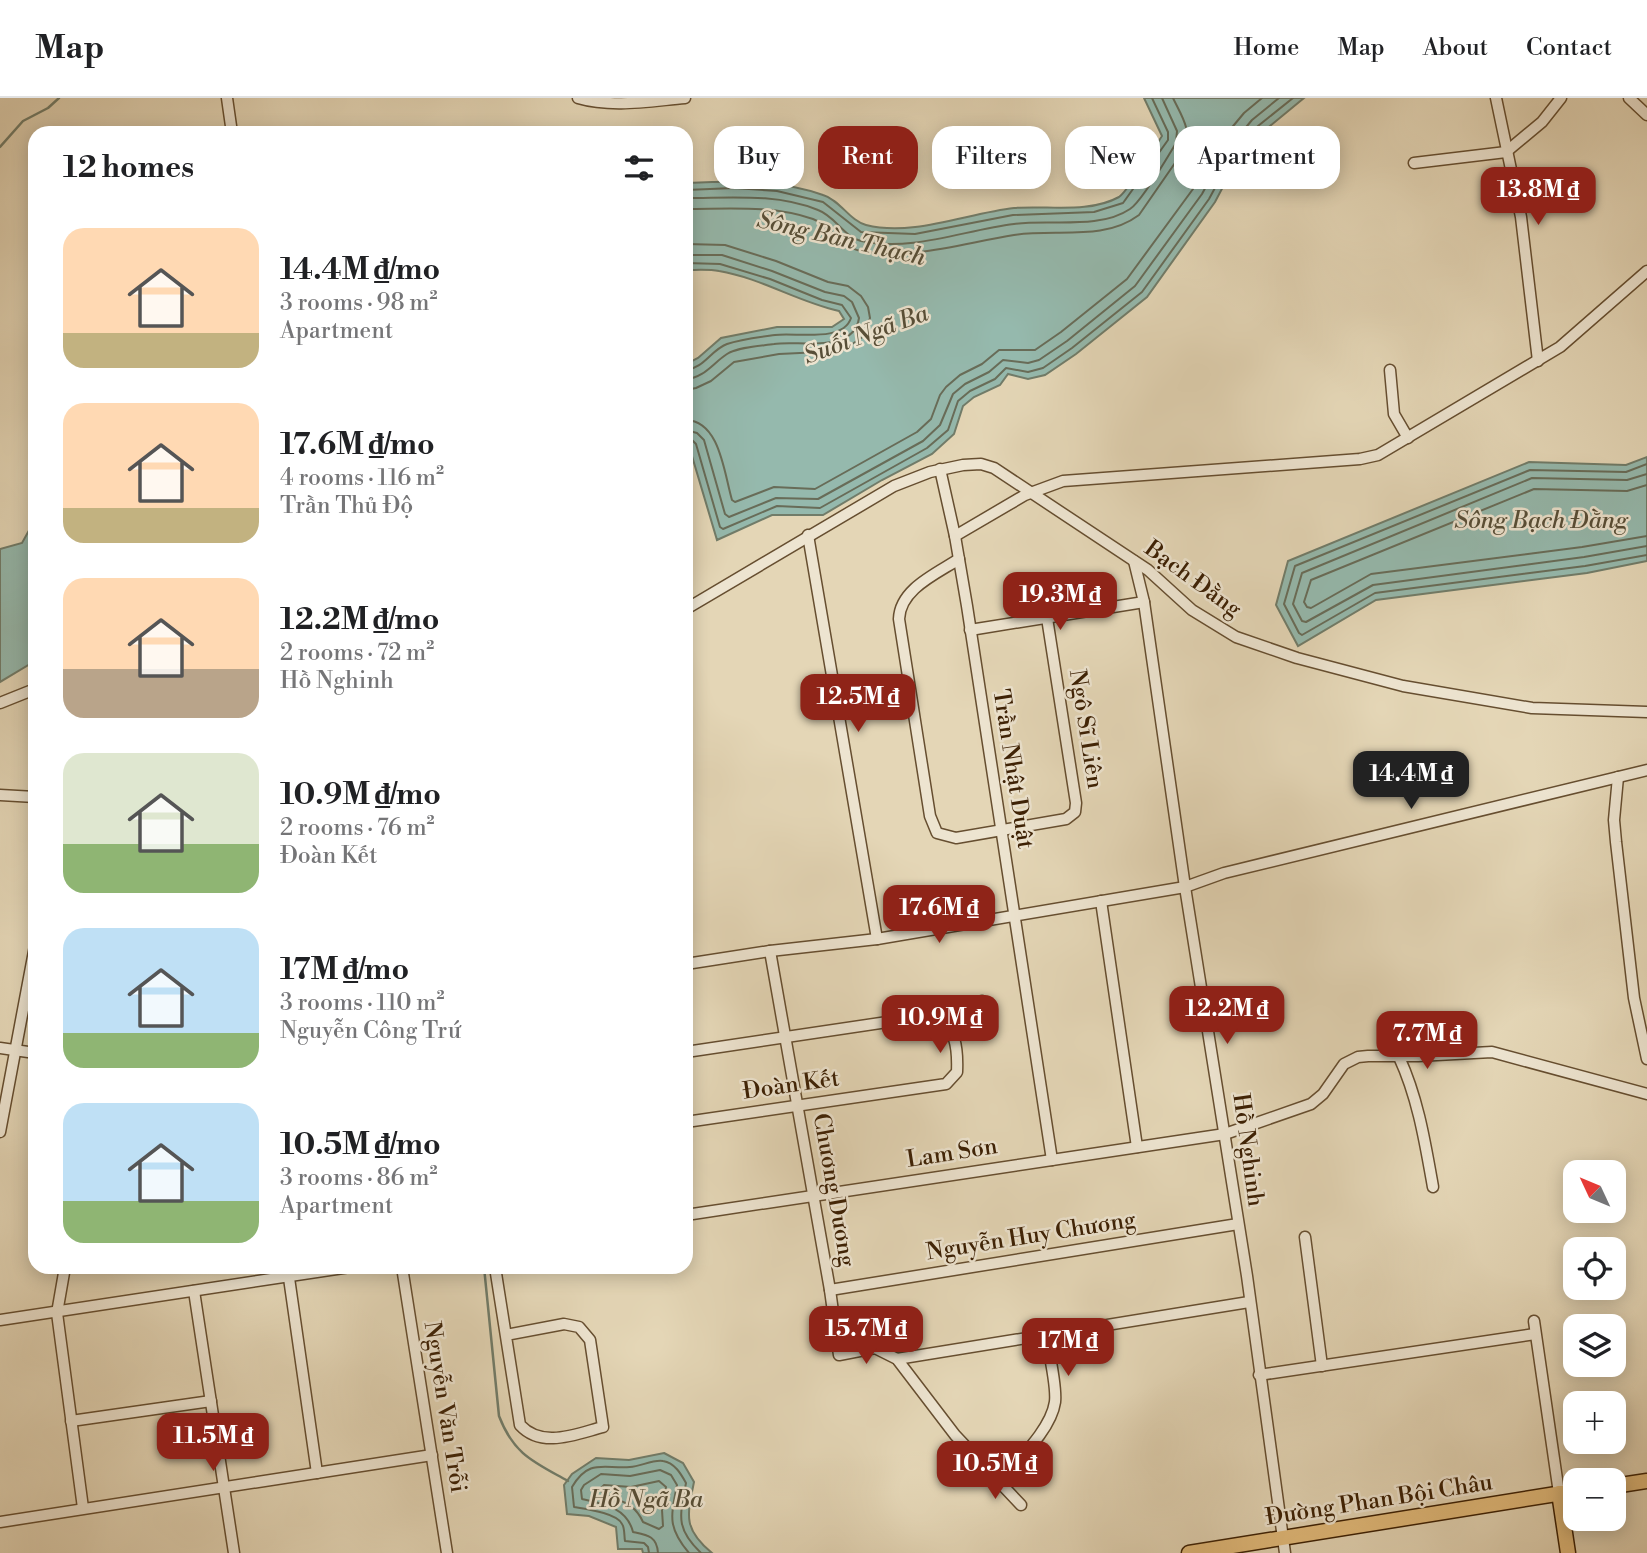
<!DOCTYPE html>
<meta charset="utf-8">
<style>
body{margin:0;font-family:"Libre Bodoni",serif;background:#f2f2f2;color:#202124;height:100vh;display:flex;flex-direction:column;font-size:26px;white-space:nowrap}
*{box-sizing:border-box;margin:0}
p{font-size:23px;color:#757577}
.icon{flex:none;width:38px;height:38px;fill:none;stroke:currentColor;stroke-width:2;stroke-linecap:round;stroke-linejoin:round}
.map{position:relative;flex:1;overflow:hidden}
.panel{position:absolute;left:28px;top:28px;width:665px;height:1148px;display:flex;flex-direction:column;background:#fff;border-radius:21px;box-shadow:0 4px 18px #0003}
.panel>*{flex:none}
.guide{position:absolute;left:714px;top:28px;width:665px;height:63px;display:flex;gap:14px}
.needle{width:46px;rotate:314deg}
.fabs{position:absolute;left:1563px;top:1062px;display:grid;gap:14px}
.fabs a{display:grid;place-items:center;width:63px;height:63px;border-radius:14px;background:#fff;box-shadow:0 4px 18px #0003;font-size:35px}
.price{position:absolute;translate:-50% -60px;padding:0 16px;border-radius:14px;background:#8f2418;color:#fff;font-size:23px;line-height:46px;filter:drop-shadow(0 2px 4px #0008)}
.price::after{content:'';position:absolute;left:50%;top:42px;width:21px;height:16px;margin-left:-10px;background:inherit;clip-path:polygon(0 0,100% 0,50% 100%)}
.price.on{background:#222;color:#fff}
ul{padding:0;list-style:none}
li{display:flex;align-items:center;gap:21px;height:175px;padding:0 35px}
li span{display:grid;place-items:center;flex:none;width:196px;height:140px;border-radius:21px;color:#555}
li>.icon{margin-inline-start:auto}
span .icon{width:84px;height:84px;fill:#fffc;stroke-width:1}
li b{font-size:30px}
h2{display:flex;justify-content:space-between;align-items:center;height:84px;padding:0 35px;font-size:30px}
.pill{padding:0 24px;border-radius:21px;background:#fff;box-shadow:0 4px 18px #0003;font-size:24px;line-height:63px}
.pill.on{background:#8f2418;color:#fff}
header{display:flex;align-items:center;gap:42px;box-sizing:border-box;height:98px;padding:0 35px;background:#fff;border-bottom:2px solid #e0e0e0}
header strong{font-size:33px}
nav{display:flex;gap:38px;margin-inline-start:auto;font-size:24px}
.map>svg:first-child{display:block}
</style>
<header>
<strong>Map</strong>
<nav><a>Home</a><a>Map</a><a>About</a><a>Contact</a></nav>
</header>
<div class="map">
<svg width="1647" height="1455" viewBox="0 0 1647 1455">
<rect width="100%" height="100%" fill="#e4d6b6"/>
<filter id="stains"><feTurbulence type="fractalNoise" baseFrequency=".00286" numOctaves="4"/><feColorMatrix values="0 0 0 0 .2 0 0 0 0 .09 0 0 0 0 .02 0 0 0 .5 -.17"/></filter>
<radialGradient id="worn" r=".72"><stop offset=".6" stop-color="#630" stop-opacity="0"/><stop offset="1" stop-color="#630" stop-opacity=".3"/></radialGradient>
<g fill="#95b9ad" stroke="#717c69" stroke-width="2">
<path d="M 1144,0 L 1304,0 L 1264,33 L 1235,66 L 1215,104 L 1147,199 L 1076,256 L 1045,277 L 1028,281 L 1008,276 L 1000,287 L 974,299 L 963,308 L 954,336 L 932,356 L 882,382 L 823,417 L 772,417 L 717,442 L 686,338 L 686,266 L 698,260 L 721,240 L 777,229 L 832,229 L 844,221 L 839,213 C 798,204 761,180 719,173 C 709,171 697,172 686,172 L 686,85 C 732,83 779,81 823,97 C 840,102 850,123 866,127 C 913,139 968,115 1014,110 C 1047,107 1088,116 1119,99 C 1128,93 1154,50 1162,38 Z"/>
<polygon points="1647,359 1647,463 1587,475 1376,502 1298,548 1276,507 1288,463 1529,364 1626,367"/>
<polygon points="32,427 35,427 35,563 0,584 0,451 22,445"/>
<path d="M 664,1355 L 683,1365 L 694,1384 C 687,1418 683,1431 712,1455 L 643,1455 L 642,1451 L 618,1451 L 616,1429 L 589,1418 L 567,1416 L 564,1387 L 572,1376 L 596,1360 L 629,1362 Z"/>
</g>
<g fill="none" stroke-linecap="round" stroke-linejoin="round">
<g stroke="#686c58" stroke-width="2">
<polyline points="686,92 734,90 777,93 823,104 861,134 915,136 1013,117 1094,114 1123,105 1168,42 1168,34 1152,0"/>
<path d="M 686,100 C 730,100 776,95 818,112 C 835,118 844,139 861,143 C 913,154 964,132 1014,126 C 1050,121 1099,132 1130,111 C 1142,103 1167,60 1176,45 L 1177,33 L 1162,0"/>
<path d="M 686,111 C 729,111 772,107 813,121 C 832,128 841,150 861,153 C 914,162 963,145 1014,137 C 1055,130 1103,144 1139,117 L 1184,52 C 1193,33 1181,17 1173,0"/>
<polyline points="686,146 725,147 776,163 828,184 848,188 861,198 868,209 870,220 864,238 842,253 779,256 734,264 711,283 696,290 686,292"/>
<path d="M 686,157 L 722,157 L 772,173 L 825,194 L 844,198 L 852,204 L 859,220 C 854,256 798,242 774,246 C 760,248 738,249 727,256 C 713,265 704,280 686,281"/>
<path d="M 686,165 L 720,166 L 770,181 L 822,202 L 842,207 L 851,220 C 843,245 795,234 775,237 C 760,239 741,241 727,246 C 711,252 704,270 686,272"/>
<path d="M 686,322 C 720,323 724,375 732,402 L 735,404 L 774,389 L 815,391 L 917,334 L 931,321 L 940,297 L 946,289 L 960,277 L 982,266 L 999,252 L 1035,252 L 1061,234 L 1127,181 L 1193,91 L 1214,51 L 1244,15 L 1262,0"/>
<polyline points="686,332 697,335 704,342 725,416 729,419 776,400 818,401 923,343 940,327 953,296 965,286 989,274 1003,262 1028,265 1039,262 1067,243 1135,188 1202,96 1223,57 1252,22 1279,0"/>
<polyline points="686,341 692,342 696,346 720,429 723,431 777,408 820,410 927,350 948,332 958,303 970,293 995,281 1006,270 1028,274 1043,270 1072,250 1142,194 1209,101 1230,62 1258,28 1293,0"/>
<polyline points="1647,366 1626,374 1530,372 1295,468 1284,506 1299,535 1302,537 1375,495 1585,468 1647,457"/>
<polyline points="1647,376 1627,382 1532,380 1302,475 1293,506 1302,523 1306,524 1373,487 1584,459 1647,448"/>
<polyline points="1647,387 1627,393 1534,391 1311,482 1304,504 1307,509 1311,510 1371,476 1582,449 1647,438"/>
<path d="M 659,1383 L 666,1389 L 662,1412 L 663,1428 L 659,1431 L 643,1424 C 632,1400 616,1405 599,1392 L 604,1387 L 631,1389 Z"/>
<path d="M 649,1455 L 648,1449 L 644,1445 L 625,1443 C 624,1438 625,1430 622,1426 C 617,1415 585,1411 574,1409 L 572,1389 C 589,1360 604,1371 630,1369 C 640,1369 653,1361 663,1363 C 675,1365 681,1376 686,1385 C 680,1418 675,1430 701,1455"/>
<path d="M 658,1455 C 657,1438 647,1437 633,1434 C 627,1410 605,1406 582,1401 L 581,1392 L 584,1387 L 601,1376 L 630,1378 L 660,1372 L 671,1377 L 677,1387 C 671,1418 667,1429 689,1455"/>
</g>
<g stroke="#717c69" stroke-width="2.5">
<polyline points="0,49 23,23 48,10 59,0"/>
<path d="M 484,1169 L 499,1318 C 514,1357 534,1364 568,1383"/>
</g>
<defs>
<g id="minor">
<polyline points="227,0 232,35"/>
<path d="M 578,0 C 612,10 650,3 685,0"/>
<polyline points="1496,0 1521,119 1538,263"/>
<polyline points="1629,0 1647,17"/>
<polyline points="1414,65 1506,54 1542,24 1561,0"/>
<polyline points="1390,272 1394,316 1408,340"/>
<polyline points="940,371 955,438 967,508 1052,1062"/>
<polyline points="808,437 877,841"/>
<polyline points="955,438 1025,397 1063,383 1360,361 1378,357 1560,249 1647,173"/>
<path d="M 959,461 C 936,476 900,491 899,521 L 930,718 L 937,735 L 956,740 L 1066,721 L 1075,714 L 1076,705 L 1047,520"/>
<polyline points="1134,463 1144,504 1185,789 1247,1178 1285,1455"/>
<polyline points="686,511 894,388 930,374 963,367 981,366 994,370 1148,472 1192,512 1236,539 1297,560 1403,588 1532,610 1647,614"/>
<polyline points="970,532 1144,504"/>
<polyline points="0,605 35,591"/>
<polyline points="1618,679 1614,722 1616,744 1634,900 1647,961"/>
<polyline points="0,697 35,699"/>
<polyline points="1101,803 1137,1049"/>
<polyline points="770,853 830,1192 839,1257 875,1250 897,1261 955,1337 1021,1407"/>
<polyline points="686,866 770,853 877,841 1185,789 1224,775 1647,672"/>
<polyline points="939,919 962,908 982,903"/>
<polyline points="0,950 35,955"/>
<path d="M 686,954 L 934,917 C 956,928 958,951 957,974 L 946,986 L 686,1024"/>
<path d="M 1399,959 C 1418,1000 1425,1044 1433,1089"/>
<polyline points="0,1034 35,848"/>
<polyline points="686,1117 1225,1036 1311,1006 1323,996 1344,966 1358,959 1368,958 1418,958 1492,954 1647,996"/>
<polyline points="1305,1139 1322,1268"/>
<polyline points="65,1169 57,1215 83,1410"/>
<polyline points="402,1169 447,1455"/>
<path d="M 495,1169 L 520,1327 C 542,1351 576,1336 603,1329 L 590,1242 L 579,1229 L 564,1226 L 506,1237"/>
<polyline points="289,1180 317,1375"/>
<polyline points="830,1192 1238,1126"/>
<polyline points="194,1193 234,1455"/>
<polyline points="0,1222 350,1169"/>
<polyline points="1534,1223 1559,1395"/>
<polyline points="897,1261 1249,1204"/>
<polyline points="1259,1277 1535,1236"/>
<polyline points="71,1323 211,1303"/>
<path d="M 999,1385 C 1017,1363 1051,1332 1055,1304 C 1057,1288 1049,1255 1046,1238"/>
<polyline points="0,1424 432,1357"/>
</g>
<g id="major">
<polyline points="1614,1388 1647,1383"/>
<polyline points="1559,1395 1568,1455"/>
<polyline points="1189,1455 1575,1393"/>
</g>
</defs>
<use href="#minor" stroke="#664e30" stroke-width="13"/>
<use href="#major" stroke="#3c2004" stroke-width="17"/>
<use href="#minor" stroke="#ede4d0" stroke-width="10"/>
<use href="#major" stroke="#e2bb7b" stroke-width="14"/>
</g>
<g text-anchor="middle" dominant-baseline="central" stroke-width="5" stroke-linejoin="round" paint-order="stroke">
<g font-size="23" fill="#3c2004" stroke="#ede4d0">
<text transform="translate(1193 481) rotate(36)">Bạch Đằng</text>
<text transform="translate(1086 631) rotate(81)">Ngô Sĩ Liên</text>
<text transform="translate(1013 671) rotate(81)">Trần Nhật Duật</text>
<text transform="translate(791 987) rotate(-8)">Đoàn Kết</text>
<text transform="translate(1248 1052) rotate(82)">Hồ Nghinh</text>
<text transform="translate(952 1055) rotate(-9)">Lam Sơn</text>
<text transform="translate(834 1092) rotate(80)">Chương Dương</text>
<text transform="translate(1031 1138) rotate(-9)">Nguyễn Huy Chương</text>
<text transform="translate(445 1309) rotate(81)">Nguyễn Văn Trỗi</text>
<text transform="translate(1379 1402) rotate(-9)">Đường Phan Bội Châu</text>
</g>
<g font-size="24" font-style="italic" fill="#574e37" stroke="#ede4d0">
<text transform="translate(841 141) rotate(13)">Sông Bàn Thạch</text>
<text transform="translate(866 237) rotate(-20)">Suối Ngã Ba</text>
<text x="1541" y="423">Sông Bạch Đằng</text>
<text x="646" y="1402">Hồ Ngã Ba</text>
</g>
</g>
<rect width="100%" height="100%" filter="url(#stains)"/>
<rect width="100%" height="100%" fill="url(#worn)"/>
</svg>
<div class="fabs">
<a><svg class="needle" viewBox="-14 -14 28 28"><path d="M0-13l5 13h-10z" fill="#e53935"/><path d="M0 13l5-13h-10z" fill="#757577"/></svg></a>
<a><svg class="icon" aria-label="locate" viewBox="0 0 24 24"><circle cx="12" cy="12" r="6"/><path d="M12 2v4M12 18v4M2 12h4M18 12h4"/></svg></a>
<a><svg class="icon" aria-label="layers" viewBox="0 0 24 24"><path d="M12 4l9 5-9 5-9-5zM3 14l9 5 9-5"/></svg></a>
<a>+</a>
<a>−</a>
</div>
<b class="price" style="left:1538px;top:129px">13.8M ₫</b>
<b class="price" style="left:1060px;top:534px">19.3M ₫</b>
<b class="price" style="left:858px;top:636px">12.5M ₫</b>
<b class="price on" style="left:1411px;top:713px">14.4M ₫</b>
<b class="price" style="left:939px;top:847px">17.6M ₫</b>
<b class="price" style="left:1227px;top:948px">12.2M ₫</b>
<b class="price" style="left:940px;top:957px">10.9M ₫</b>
<b class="price" style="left:1427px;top:973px">7.7M ₫</b>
<b class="price" style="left:866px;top:1268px">15.7M ₫</b>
<b class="price" style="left:1068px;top:1280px">17M ₫</b>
<b class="price" style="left:213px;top:1375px">11.5M ₫</b>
<b class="price" style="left:995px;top:1403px">10.5M ₫</b>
<div class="guide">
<a class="pill">Buy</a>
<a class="pill on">Rent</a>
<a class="pill">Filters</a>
<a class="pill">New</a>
<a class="pill">Apartment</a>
</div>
<section class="panel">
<h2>12 homes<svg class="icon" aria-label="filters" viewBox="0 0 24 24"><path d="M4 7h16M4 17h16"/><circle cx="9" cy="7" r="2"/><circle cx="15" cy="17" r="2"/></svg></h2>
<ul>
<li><span style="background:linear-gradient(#ffd9b3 75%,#c2b280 0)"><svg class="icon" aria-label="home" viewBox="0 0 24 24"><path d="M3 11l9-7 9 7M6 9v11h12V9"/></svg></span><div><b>14.4M ₫/mo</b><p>3 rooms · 98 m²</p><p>Apartment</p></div></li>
<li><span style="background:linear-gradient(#ffd9b3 75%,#c2b280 0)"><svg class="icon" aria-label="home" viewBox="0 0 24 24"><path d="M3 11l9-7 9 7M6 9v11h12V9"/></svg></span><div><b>17.6M ₫/mo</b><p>4 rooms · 116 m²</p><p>Trần Thủ Độ</p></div></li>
<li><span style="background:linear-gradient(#ffd9b3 65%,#b9a48a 0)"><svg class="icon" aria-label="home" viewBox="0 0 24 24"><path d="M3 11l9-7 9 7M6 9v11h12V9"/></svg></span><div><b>12.2M ₫/mo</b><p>2 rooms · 72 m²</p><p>Hồ Nghinh</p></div></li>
<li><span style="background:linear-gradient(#dfe7d0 65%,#8fb573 0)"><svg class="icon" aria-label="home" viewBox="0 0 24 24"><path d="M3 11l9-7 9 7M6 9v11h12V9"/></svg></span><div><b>10.9M ₫/mo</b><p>2 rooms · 76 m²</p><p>Đoàn Kết</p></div></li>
<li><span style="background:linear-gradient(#bfe0f5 75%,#8fb573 0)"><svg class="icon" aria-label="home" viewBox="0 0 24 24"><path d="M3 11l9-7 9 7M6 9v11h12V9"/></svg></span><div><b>17M ₫/mo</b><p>3 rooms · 110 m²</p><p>Nguyễn Công Trứ</p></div></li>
<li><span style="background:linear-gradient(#bfe0f5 70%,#8fb573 0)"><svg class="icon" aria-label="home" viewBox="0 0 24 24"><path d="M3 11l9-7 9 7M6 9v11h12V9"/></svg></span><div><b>10.5M ₫/mo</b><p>3 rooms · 86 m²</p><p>Apartment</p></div></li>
</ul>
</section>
</div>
